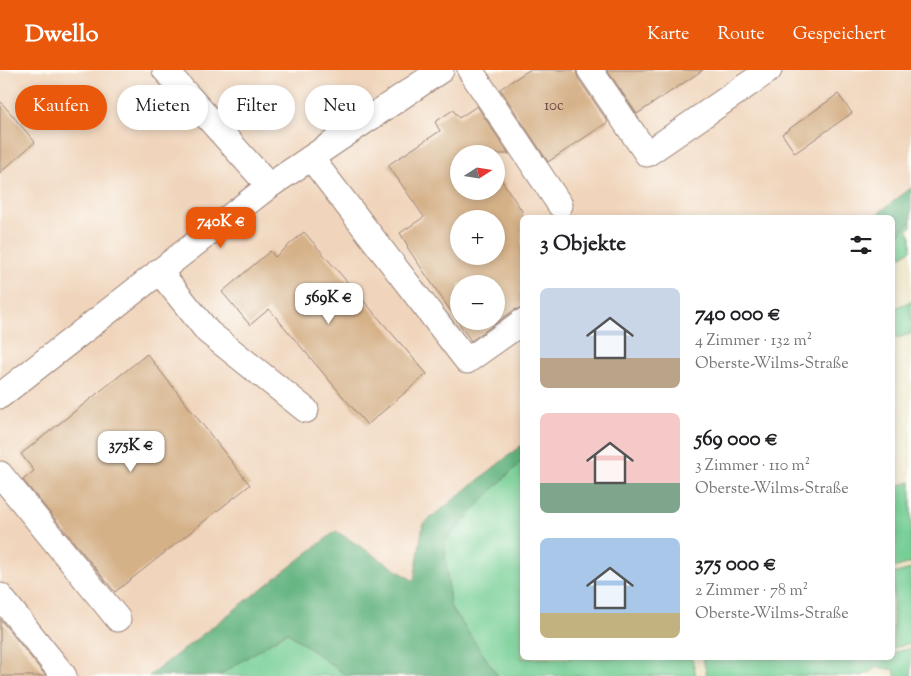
<!DOCTYPE html>
<html lang="de">
<meta charset="utf-8">
<style>
body{margin:0;font-family:"Sorts Mill Goudy",serif;background:#f2f2f2;color:#202124;height:100vh;display:flex;flex-direction:column;font-size:19px;white-space:nowrap}
*{box-sizing:border-box;margin:0}
p{font-size:16px;color:#757577}
.icon{flex:none;width:28px;height:28px;fill:none;stroke:currentColor;stroke-width:2;stroke-linecap:round;stroke-linejoin:round}
.map{position:relative;flex:1;overflow:hidden}
.side{position:absolute;left:520px;top:145px;width:375px;height:445px;display:flex;flex-direction:column;background:#fff;border-radius:8px;box-shadow:0 2px 8px #0003}
.side>*{flex:none}
.guide{position:absolute;left:15px;top:15px;width:430px;height:45px;display:flex;gap:10px}
.needle{width:32px;rotate:78deg}
.buttons{position:absolute;left:450px;top:75px;display:grid;gap:10px}
.buttons a{display:grid;place-items:center;width:55px;height:55px;border-radius:50%;background:#fff;box-shadow:0 2px 8px #0003;font-size:25px}
.price{position:absolute;translate:-50% -42px;padding:0 11px;border-radius:10px;background:#fff;color:#222;font-size:16px;line-height:32px;filter:drop-shadow(0 1px 2px #0008)}
.price::after{content:'';position:absolute;left:50%;top:30px;width:15px;height:11px;margin-left:-8px;background:inherit;clip-path:polygon(0 0,100% 0,50% 100%)}
.price.on{background:#ea580c;color:#fff}
ul{padding:0;list-style:none}
li{display:flex;align-items:center;gap:15px;height:125px;padding:0 20px}
li span{display:grid;place-items:center;flex:none;width:140px;height:100px;border-radius:8px;color:#555}
li>.icon{margin-inline-start:auto}
span .icon{width:60px;height:60px;fill:#fffc;stroke-width:1}
li b{font-size:21px}
h2{display:flex;justify-content:space-between;align-items:center;height:60px;padding:0 20px;font-size:21px}
.tag{padding:0 18px;border-radius:22px;background:#fff;box-shadow:0 2px 8px #0003;font-size:18px;line-height:45px}
.tag.on{background:#ea580c;color:#fff}
header{display:flex;align-items:center;gap:30px;box-sizing:border-box;height:70px;padding:0 25px;background:#ea580c;color:#fff}
header strong{font-size:24px}
nav{display:flex;gap:28px;margin-inline-start:auto;font-size:18px}
.map>svg:first-child{display:block}
</style>
<header>
<strong>Dwello</strong>
<nav><a>Karte</a><a>Route</a><a>Gespeichert</a></nav>
</header>
<div class="map">
<svg width="911" height="606" viewBox="0 0 911 606">
<rect width="100%" height="100%" fill="#fdfcf7"/>
<filter id="ink" filterUnits="userSpaceOnUse"><feTurbulence type="fractalNoise" baseFrequency=".02" numOctaves="2"/><feDisplacementMap in="SourceGraphic" scale="10" xChannelSelector="R" yChannelSelector="G"/><feConvolveMatrix kernelMatrix="1 2 1 2 8 2 1 2 1" color-interpolation-filters="sRGB"/></filter>
<filter id="wash" filterUnits="userSpaceOnUse"><feTurbulence type="fractalNoise" baseFrequency=".0096" numOctaves="4" result="noise"/><feDisplacementMap in="SourceGraphic" scale="20" xChannelSelector="R" yChannelSelector="G"/><feGaussianBlur stdDeviation="1.12" result="paint"/><feColorMatrix in="noise" values="0 0 0 0 0 0 0 0 0 0 0 0 0 0 0 0 0 1.4 0 .05"/><feComposite in="paint" operator="in"/></filter>
<g filter="url(#wash)">
<rect width="100%" height="100%" fill="#ebe3c2"/>
<path fill="#f0d5bc" fill-rule="evenodd" d="M 0,0 L 911,0 L 911,118 L 873,147 L 522,148 L 522,375 L 423,453 L 414,511 L 336,461 L 149,606 L 0,606 ZM 459,84 L 496,84 L 496,121 L 459,121 ZM 459,149 L 496,149 L 496,186 L 459,186 ZM 459,214 L 496,214 L 496,251 L 459,251 Z"/>
<g fill="#76cf95" stroke="#607760">
<polygon points="911,151 911,157 907,160 911,166 911,180 893,191 893,171"/>
<polygon points="911,231 911,264 893,269 893,239"/>
<polygon points="522,391 522,588 692,588 696,606 498,606 450,536 444,472 491,421"/>
<polygon points="911,412 911,493 893,498 893,417"/>
<polygon points="911,499 911,573 893,578 893,504"/>
<polygon points="287,562 347,606 218,606"/>
<polygon points="911,578 911,606 895,606 895,600 878,597 862,606 707,606 703,588 892,588 893,583"/>
</g>
<g fill="#60b27e" stroke="#556854">
<polygon points="911,118 911,151 893,171 892,148 873,147"/>
<polygon points="522,375 522,391 491,421 444,472 450,536 498,606 347,606 287,562 218,606 149,606 336,461 414,511 423,454"/>
</g>
<g id="blocks">
<g fill="#d5b188" fill-rule="evenodd">
<polygon points="529,0 576,0 578,8 608,52 548,92 500,19"/>
<polygon points="607,0 703,0 637,44"/>
<polygon points="838,24 852,43 795,83 782,64"/>
<polygon points="0,31 35,72 0,103"/>
<path d="M 477,36 L 509,84 L 459,84 L 459,121 L 496,121 L 496,102 L 522,141 L 522,238 L 514,240 L 471,271 L 407,177 L 408,176 L 400,163 L 424,147 L 388,95 L 440,61 L 435,52 L 453,40 L 459,48 ZM 459,149 L 496,149 L 496,186 L 459,186 ZM 459,214 L 496,214 L 496,251 L 459,251 Z"/>
<polygon points="304,162 427,304 367,355 269,239 250,255 222,222 270,181 275,187"/>
<polygon points="147,284 250,415 115,522 23,410 34,401 21,384"/>
<polygon points="0,549 46,606 0,606"/>
</g>
</g>
</g>
<g filter="url(#ink)">
<use href="#blocks" fill-opacity="0" stroke="#9a8176" stroke-width="1"/>
<g fill="none" stroke-linecap="round" stroke-linejoin="round">
<defs>
<g id="minor">
<polyline points="470,0 560,135"/>
<polyline points="590,0 647,84 769,0"/>
<polyline points="311,88 467,291 522,252"/>
<polyline points="269,116 441,0"/>
<polyline points="159,201 208,262 306,340"/>
<polyline points="0,326 269,116 165,0"/>
<polyline points="0,404 118,549"/>
<polyline points="0,526 64,606"/>
</g>
</defs>
<use href="#minor" stroke="#9a8176" stroke-width="27"/>
<use href="#minor" stroke="#fff" stroke-width="25"/>
</g>
</g>
<g text-anchor="middle" dominant-baseline="central" stroke-width="4" stroke-linejoin="round" paint-order="stroke">
<g font-size="15" fill="#6d4442">
<text x="554" y="36">10c</text>
</g>
</g>
</svg>
<div class="buttons">
<a><svg class="needle" viewBox="-14 -14 28 28"><path d="M0-13l5 13h-10z" fill="#e53935"/><path d="M0 13l5-13h-10z" fill="#757577"/></svg></a>
<a>+</a>
<a>−</a>
</div>
<b class="price on" style="left:221px;top:179px">740K €</b>
<b class="price" style="left:329px;top:255px">569K €</b>
<b class="price" style="left:131px;top:403px">375K €</b>
<div class="guide">
<a class="tag on">Kaufen</a>
<a class="tag">Mieten</a>
<a class="tag">Filter</a>
<a class="tag">Neu</a>
</div>
<section class="side">
<h2>3 Objekte<svg class="icon" aria-label="filters" viewBox="0 0 24 24"><path d="M4 7h16M4 17h16"/><circle cx="9" cy="7" r="2"/><circle cx="15" cy="17" r="2"/></svg></h2>
<ul>
<li><span style="background:linear-gradient(#c9d6e8 70%,#b9a48a 0)"><svg class="icon" aria-label="home" viewBox="0 0 24 24"><path d="M3 11l9-7 9 7M6 9v11h12V9"/></svg></span><div><b>740 000 €</b><p>4 Zimmer · 132 m²</p><p>Oberste-Wilms-Straße</p></div></li>
<li><span style="background:linear-gradient(#f6c9c9 70%,#7fa58c 0)"><svg class="icon" aria-label="home" viewBox="0 0 24 24"><path d="M3 11l9-7 9 7M6 9v11h12V9"/></svg></span><div><b>569 000 €</b><p>3 Zimmer · 110 m²</p><p>Oberste-Wilms-Straße</p></div></li>
<li><span style="background:linear-gradient(#a9c7e8 75%,#c2b280 0)"><svg class="icon" aria-label="home" viewBox="0 0 24 24"><path d="M3 11l9-7 9 7M6 9v11h12V9"/></svg></span><div><b>375 000 €</b><p>2 Zimmer · 78 m²</p><p>Oberste-Wilms-Straße</p></div></li>
</ul>
</section>
</div>
